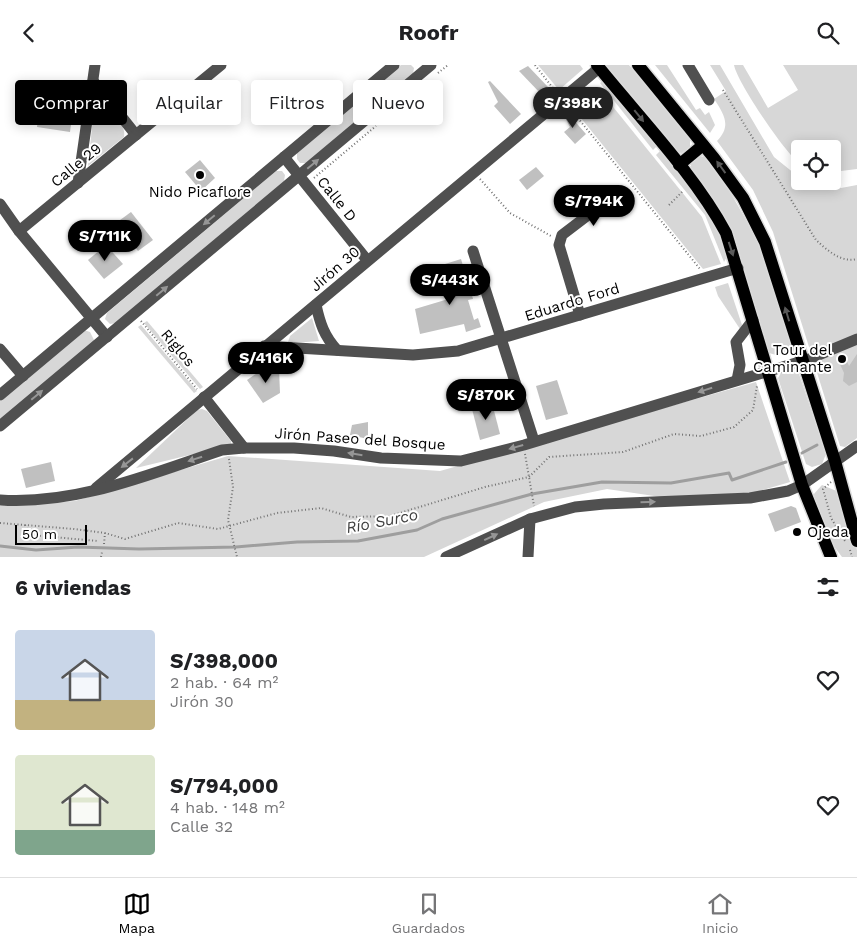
<!DOCTYPE html>
<html lang="es">
<meta charset="utf-8">
<style>
body{margin:0;font-family:"Work Sans",sans-serif;background:#f6f6f6;color:#202124;height:100vh;display:flex;flex-direction:column;font-size:19px;white-space:nowrap}
*{box-sizing:border-box;margin:0}
p{font-size:16px;color:#757577}
.icon{flex:none;width:28px;height:28px;fill:none;stroke:currentColor;stroke-width:2;stroke-linecap:round;stroke-linejoin:round}
.map{position:relative;height:492px;overflow:hidden}
.side{display:flex;flex-direction:column;background:#fff;flex:1}
.side>*{flex:none}
.guide{position:absolute;left:15px;top:15px;width:500px;height:45px;display:flex;gap:10px}
.controls{position:absolute;left:791px;top:75px;display:grid;gap:10px}
.controls a{display:grid;place-items:center;width:50px;height:50px;border-radius:5px;background:#fff;box-shadow:0 2px 12px #0003;font-size:25px}
.scale{position:absolute;left:15px;bottom:12px;width:72px;box-sizing:border-box;padding-left:5px;border:2px solid #000;border-top:0;font-size:14px;line-height:18px;white-space:nowrap;color:#000;-webkit-text-stroke:4px #fff;paint-order:stroke}
.price{position:absolute;translate:-50% -42px;padding:0 11px;border-radius:18px;background:#000;color:#fff;font-size:16px;line-height:32px;filter:drop-shadow(0 1px 2px #0008)}
.price::after{content:'';position:absolute;left:50%;top:30px;width:15px;height:11px;margin-left:-8px;background:inherit;clip-path:polygon(0 0,100% 0,50% 100%)}
.price.on{background:#222;color:#fff}
ul{padding:0;list-style:none}
li{display:flex;align-items:center;gap:15px;height:125px;padding:0 15px}
li span{display:grid;place-items:center;flex:none;width:140px;height:100px;border-radius:5px;color:#555}
li>.icon{margin-inline-start:auto}
span .icon{width:60px;height:60px;fill:#fffc;stroke-width:1}
li b{font-size:21px}
h2{display:flex;justify-content:space-between;align-items:center;height:60px;padding:0 15px;font-size:21px}
.tag{padding:0 18px;border-radius:5px;background:#fff;box-shadow:0 2px 12px #0003;font-size:18px;line-height:45px}
.tag.on{background:#000;color:#fff}
header{display:flex;justify-content:space-between;align-items:center;height:65px;padding:0 15px;background:#fff;font-size:22px;font-weight:700}
.dock{display:flex;justify-content:space-around;align-items:center;height:70px;border-top:1px solid #e0e0e0;background:#fff;font-size:14px;color:#757577}
.dock a{display:grid;justify-items:center;gap:2px}
.dock .on{color:#000}
.map>svg:first-child{display:block}
</style>
<header><svg class="icon" aria-label="back" viewBox="0 0 24 24"><path d="M15 5l-7 7 7 7"/></svg>Roofr<svg class="icon" aria-label="search" viewBox="0 0 24 24"><circle cx="10" cy="10" r="6"/><path d="M15 15l6 6"/></svg></header>
<div class="map">
<svg width="857" height="492" viewBox="0 0 857 492">
<rect width="100%" height="100%" fill="#fff"/>
<g fill="#d7d7d7">
<polygon points="401,0 411,0 414,3 413,9 306,98 300,98 297,94 297,87"/>
<polygon points="538,0 580,0 583,4 559,25"/>
<polygon points="605,0 629,0 690,74 690,82 682,88 675,87"/>
<polygon points="655,0 667,0 696,45 700,43 705,50 709,47 715,60 710,68"/>
<path d="M 710,0 L 720,0 L 774,92 L 800,113 L 800,116 L 841,123 L 857,120 L 857,373 L 845,382 L 840,381 L 773,167 L 753,125 L 717,76 C 732,61 724,49 714,34 L 726,26 Z"/>
<path d="M 734,0 L 743,0 L 768,43 L 798,25 L 783,0 L 857,0 L 857,104 L 833,107 L 832,84 L 800,84 L 800,99 C 785,88 737,17 734,0 Z"/>
<polygon points="604,15 657,81 653,85 600,18"/>
<polygon points="597,22 702,152 721,199 703,204 572,42"/>
<path d="M 99,38 L 103,38 C 111,47 127,60 124,72 L 88,101 L 94,43 Z"/>
<polygon points="661,85 711,147 728,190 724,197 705,150 656,90"/>
<polygon points="699,91 706,92 725,118 757,174 791,281 786,287 776,290 769,288 737,183 710,131 691,105 691,98"/>
<polygon points="276,106 282,106 285,110 284,116 116,258 110,259 105,254 107,248"/>
<polygon points="728,218 742,260 740,264 718,231 715,222"/>
<polygon points="312,253 319,276 293,278 288,277 290,271"/>
<polygon points="147,256 203,322 200,324 144,258"/>
<polygon points="141,260 197,326 194,328 138,262"/>
<polygon points="84,265 90,267 95,277 0,356 0,336"/>
<polygon points="794,304 798,306 826,389 822,399 812,402 806,399 778,313 781,308"/>
<polygon points="756,317 790,417 753,428 661,432 607,424 544,437 424,492 0,492 0,441 75,436 228,391 440,406"/>
<polygon points="202,344 207,346 231,376 231,380 136,403 197,345"/>
<polygon points="822,420 839,427 857,485 857,492 842,492 830,476 813,430"/>
</g>
<g fill="none" stroke-linecap="round" stroke-linejoin="round">
<g stroke="#9e9e9e" stroke-width="3">
<polyline points="802,388 817,380"/>
<polyline points="0,481 36,485 78,482 139,484 236,482 297,477 358,476 417,465 442,454 532,429 602,417 671,418 729,408 732,415 786,397"/>
</g>
</g>
<g fill="#c0c0c0">
<polygon points="528,1 548,22 541,29 519,6"/>
<polygon points="490,16 521,49 510,59 494,41 498,37 488,17"/>
<polygon points="40,39 73,44 70,67 37,62"/>
<polygon points="564,44 586,69 575,79 564,67 570,62 561,45"/>
<polygon points="200,95 215,113 201,126 185,107"/>
<polygon points="536,102 544,111 527,125 519,115"/>
<polygon points="131,147 153,175 138,186 116,158"/>
<polygon points="106,180 123,199 104,214 88,195"/>
<polygon points="461,194 464,204 460,206 466,223 470,222 473,234 468,235 474,255 478,253 481,262 466,267 464,259 420,269 415,244 455,232 445,199"/>
<polygon points="857,289 857,317 849,321 843,316 844,308 837,293 844,290 849,301"/>
<polygon points="266,302 279,304 280,328 263,338 247,315"/>
<polygon points="557,315 568,349 546,355 536,321"/>
<polygon points="492,338 500,369 480,375 472,344"/>
<polygon points="368,357 368,374 350,370 352,360"/>
<polygon points="51,397 55,416 26,423 21,404"/>
<polygon points="791,441 796,443 801,457 775,467 768,449"/>
</g>
<g fill="none" stroke-linecap="round" stroke-linejoin="round">
<defs>
<g id="major">
<path d="M 597,0 C 639,52 695,110 726,168 L 802,420 L 831,492"/>
<polyline points="638,0 714,93 743,133 765,177 835,396 857,476"/>
<polyline points="679,100 703,80"/>
</g>
</defs>
<use href="#major" stroke="#dbdbdb" stroke-width="15"/>
<g stroke="#727272" stroke-width="2" stroke-dasharray="1 2.5" stroke-linecap="butt">
<polyline points="535,0 556,27"/>
<polyline points="438,8 448,0"/>
<path d="M 723,25 L 816,175 C 827,185 841,198 857,194"/>
<polyline points="569,42 700,204"/>
<polyline points="314,113 376,61"/>
<polyline points="480,114 510,148 551,171"/>
<polyline points="669,140 683,126"/>
<polyline points="141,256 197,324"/>
<polyline points="525,389 534,441"/>
<polyline points="229,394 233,422 228,455 237,492"/>
<polyline points="831,417 823,424 831,453 845,476"/>
<polyline points="0,458 74,464 105,468 125,474 178,458 218,464 277,448 321,443 351,452 390,451 485,422 529,412 549,392 623,387 674,369 701,371 734,362 753,345 757,321"/>
<polyline points="25,460 30,470 98,476"/>
<polyline points="104,479 105,468"/>
<polyline points="850,485 852,492"/>
<polyline points="101,492 102,487"/>
</g>
<g stroke="#505050" stroke-width="11">
<polyline points="688,0 709,35"/>
<polyline points="93,16 136,70"/>
<polyline points="284,92 367,195"/>
<polyline points="78,118 95,0"/>
<polyline points="0,139 19,166 107,272"/>
<polyline points="19,166 221,0"/>
<polyline points="473,186 534,376"/>
<path d="M 316,240 C 320,258 324,271 337,285"/>
<polyline points="580,250 559,180 562,170 600,141 616,136"/>
<polyline points="264,281 413,290 458,286 738,203"/>
<polyline points="0,284 23,311"/>
<polyline points="737,315 740,300 736,277 753,255"/>
<polyline points="0,330 394,0"/>
<polyline points="204,332 244,383"/>
<polyline points="0,361 431,0"/>
<polyline points="96,423 599,3"/>
<path d="M 0,435 C 77,440 150,409 222,385 L 244,383 L 294,383 L 334,386 L 381,393 L 461,396 L 524,380 L 809,294 L 857,274"/>
<polyline points="446,492 530,454 575,442 604,439 750,433 788,426 802,420 857,381"/>
<polyline points="528,492 530,454"/>
</g>
<use href="#major" stroke="#000" stroke-width="12"/>
</g>
<defs><path id="oneway-solid" d="M-6-.8H1V-3.2L6.5 0L1 3.2V.8H-6Z" transform="scale(1.25)"/></defs>
<g fill="#595959">
<use href="#oneway-solid" transform="translate(639 51) rotate(51)"/>
<use href="#oneway-solid" transform="translate(721 102) rotate(-126)"/>
<use href="#oneway-solid" transform="translate(731 184) rotate(72)"/>
<use href="#oneway-solid" transform="translate(787 249) rotate(-107)"/>
</g>
<g fill="#969696">
<use href="#oneway-solid" transform="translate(313 99) rotate(-40)"/>
<use href="#oneway-solid" transform="translate(209 155) rotate(140)"/>
<use href="#oneway-solid" transform="translate(162 226) rotate(-40)"/>
<use href="#oneway-solid" transform="translate(705 325) rotate(163)"/>
<use href="#oneway-solid" transform="translate(37 330) rotate(-40)"/>
<use href="#oneway-solid" transform="translate(516 382) rotate(164)"/>
<use href="#oneway-solid" transform="translate(355 389) rotate(-171)"/>
<use href="#oneway-solid" transform="translate(195 394) rotate(162)"/>
<use href="#oneway-solid" transform="translate(127 398) rotate(142)"/>
<use href="#oneway-solid" transform="translate(648 437) rotate(-2)"/>
<use href="#oneway-solid" transform="translate(491 472) rotate(-25)"/>
</g>
<g fill="#000" stroke="#fff" stroke-width="2">
<circle cx="200" cy="110" r="5"/>
<circle cx="842" cy="294" r="5"/>
<circle cx="797" cy="467" r="5"/>
</g>
<g text-anchor="middle" dominant-baseline="central" stroke-width="4" stroke-linejoin="round" paint-order="stroke">
<g font-size="15" fill="#000" stroke="#fff">
<text transform="translate(76 100) rotate(-39)">Calle 29</text>
<text transform="translate(337 134) rotate(51)">Calle D</text>
<text transform="translate(335 204) rotate(-41)">Jirón 30</text>
<text transform="translate(572 237) rotate(-17)">Eduardo Ford</text>
<text transform="translate(178 283) rotate(50)">Riglos</text>
<text transform="translate(360 374) rotate(4)">Jirón Paseo del Bosque</text>
</g>
<g font-size="15" fill="#000" stroke="#fff">
<text x="200" y="127">Nido Picaflore</text>
<text x="832" y="285" text-anchor="end">Tour del<tspan x="832" dy="17">Caminante</tspan></text>
<text x="807" y="467" text-anchor="start">Ojeda</text>
</g>
<g font-size="16" font-style="italic" fill="#3f3f3f" stroke="#fff">
<text transform="translate(382 456) rotate(-11)">Río Surco</text>
</g>
</g>
</svg>
<div class="controls">
<a><svg class="icon" aria-label="locate" viewBox="0 0 24 24"><circle cx="12" cy="12" r="6"/><path d="M12 2v4M12 18v4M2 12h4M18 12h4"/></svg></a>
</div>
<div class="scale">50 m</div>
<b class="price on" style="left:573px;top:64px">S/398K</b>
<b class="price" style="left:594px;top:162px">S/794K</b>
<b class="price" style="left:105px;top:197px">S/711K</b>
<b class="price" style="left:450px;top:241px">S/443K</b>
<b class="price" style="left:266px;top:319px">S/416K</b>
<b class="price" style="left:486px;top:356px">S/870K</b>
<div class="guide">
<a class="tag on">Comprar</a>
<a class="tag">Alquilar</a>
<a class="tag">Filtros</a>
<a class="tag">Nuevo</a>
</div>
</div>
<section class="side">
<h2>6 viviendas<svg class="icon" aria-label="filters" viewBox="0 0 24 24"><path d="M4 7h16M4 17h16"/><circle cx="9" cy="7" r="2"/><circle cx="15" cy="17" r="2"/></svg></h2>
<ul>
<li><span style="background:linear-gradient(#c9d6e8 70%,#c2b280 0)"><svg class="icon" aria-label="home" viewBox="0 0 24 24"><path d="M3 11l9-7 9 7M6 9v11h12V9"/></svg></span><div><b>S/398,000</b><p>2 hab. · 64 m²</p><p>Jirón 30</p></div><svg class="icon" aria-label="heart" viewBox="0 0 24 24"><path d="M12 20l-8-8c-3-5 5-10 8-4 3-6 11-1 8 4z"/></svg></li>
<li><span style="background:linear-gradient(#dfe7d0 75%,#7fa58c 0)"><svg class="icon" aria-label="home" viewBox="0 0 24 24"><path d="M3 11l9-7 9 7M6 9v11h12V9"/></svg></span><div><b>S/794,000</b><p>4 hab. · 148 m²</p><p>Calle 32</p></div><svg class="icon" aria-label="heart" viewBox="0 0 24 24"><path d="M12 20l-8-8c-3-5 5-10 8-4 3-6 11-1 8 4z"/></svg></li>
</ul>
</section>
<nav class="dock">
<a class="on"><svg class="icon" aria-label="map" viewBox="0 0 24 24"><path d="M3 6l6-2 6 2 6-2v14l-6 2-6-2-6 2zM9 4v14M15 6v14"/></svg>Mapa</a>
<a><svg class="icon" aria-label="saved" viewBox="0 0 24 24"><path d="M7 4h10v16l-5-4-5 4z"/></svg>Guardados</a>
<a><svg class="icon" aria-label="home" viewBox="0 0 24 24"><path d="M3 11l9-7 9 7M6 9v11h12V9"/></svg>Inicio</a>
</nav>
